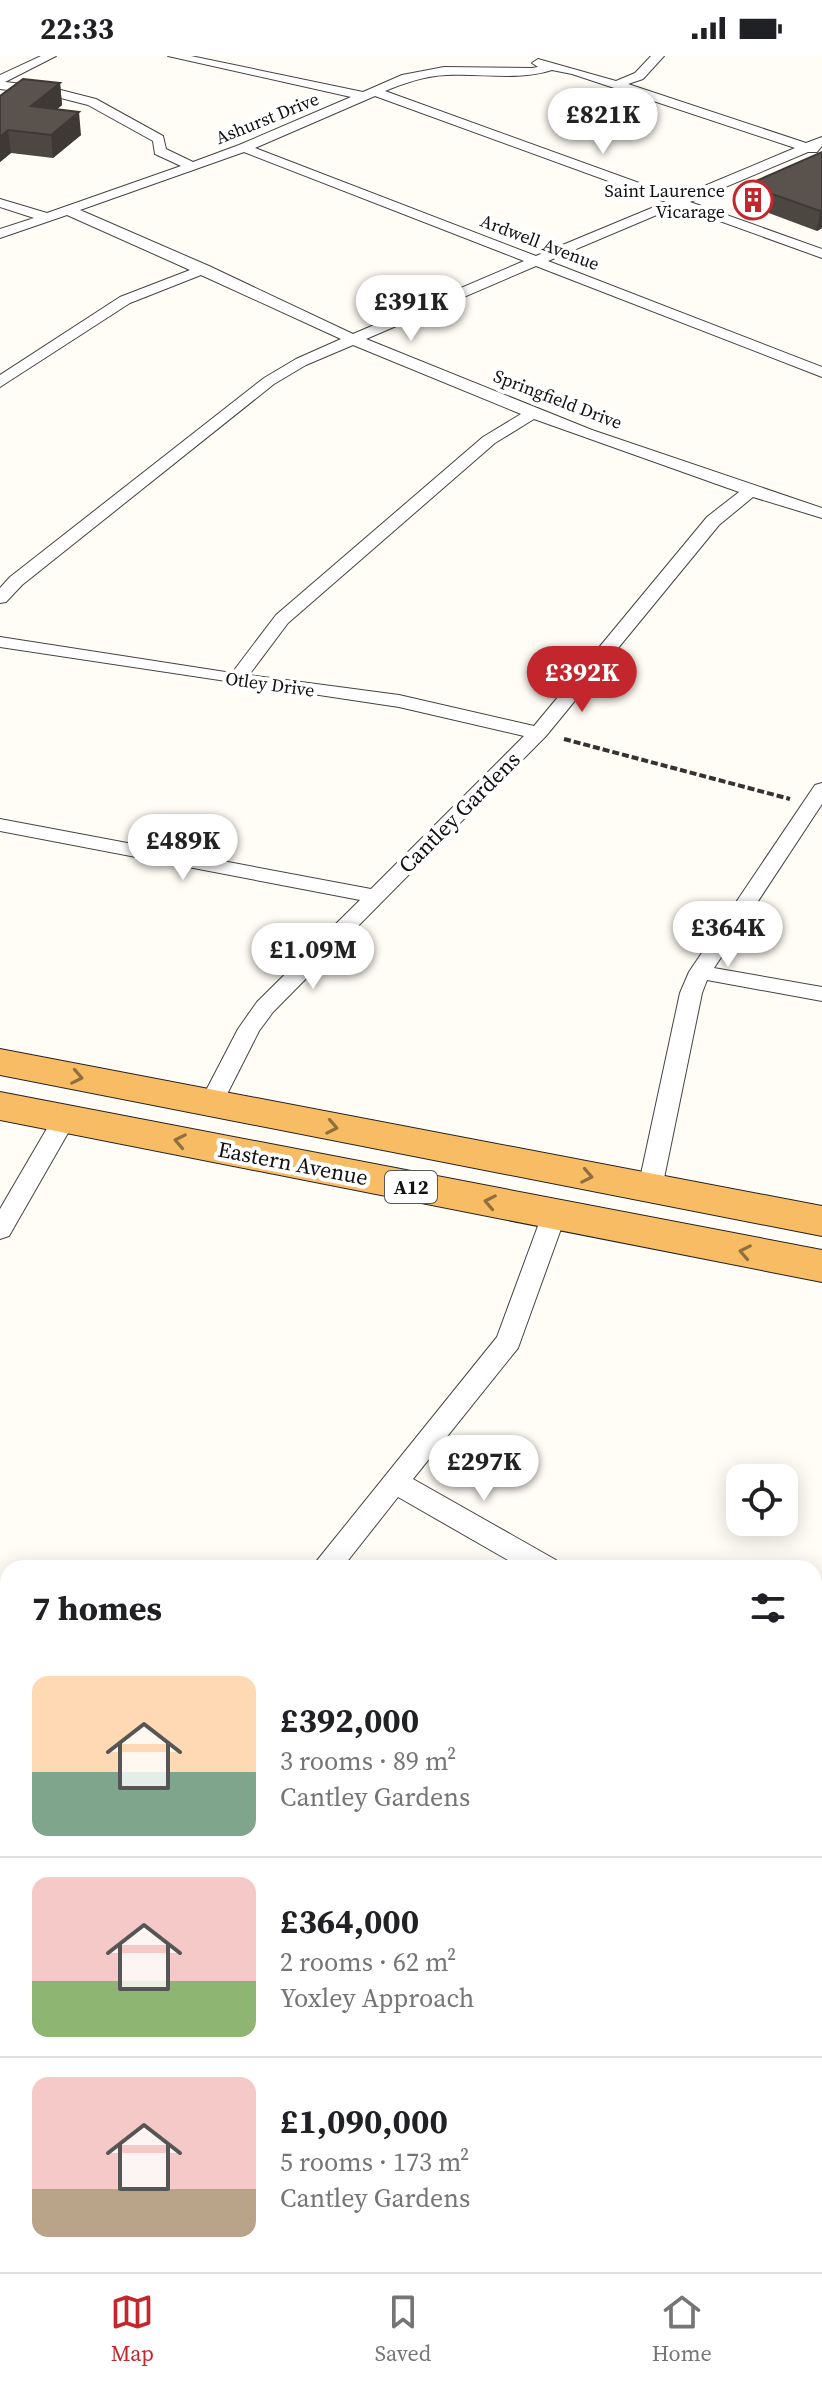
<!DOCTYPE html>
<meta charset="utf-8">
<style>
body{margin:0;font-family:"Source Serif 4",serif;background:#f6f6f6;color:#202124;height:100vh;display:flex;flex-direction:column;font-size:30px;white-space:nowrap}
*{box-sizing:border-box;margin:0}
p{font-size:26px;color:#757577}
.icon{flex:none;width:44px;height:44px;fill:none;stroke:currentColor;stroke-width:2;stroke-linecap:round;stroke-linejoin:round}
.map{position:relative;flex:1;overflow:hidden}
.sheet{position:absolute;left:0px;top:1504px;width:822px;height:712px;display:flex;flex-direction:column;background:#fff;border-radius:24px 24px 0 0;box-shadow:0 4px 20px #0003}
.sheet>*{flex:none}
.controls{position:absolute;left:726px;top:1408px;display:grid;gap:16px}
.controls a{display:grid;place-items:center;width:72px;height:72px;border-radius:16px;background:#fff;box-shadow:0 4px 20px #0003;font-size:40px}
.price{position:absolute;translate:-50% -68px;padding:0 18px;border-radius:28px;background:#fff;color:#222;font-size:26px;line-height:52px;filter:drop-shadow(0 2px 4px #0008)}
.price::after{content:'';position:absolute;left:50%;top:48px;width:24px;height:18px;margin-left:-12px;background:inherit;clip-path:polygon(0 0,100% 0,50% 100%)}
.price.selected{background:#c4262e;color:#fff}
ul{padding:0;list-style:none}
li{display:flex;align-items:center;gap:24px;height:200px;padding:0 32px}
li+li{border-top:2px solid #e0e0e0}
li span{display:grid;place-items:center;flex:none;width:224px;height:160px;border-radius:16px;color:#555}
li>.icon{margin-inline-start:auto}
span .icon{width:96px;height:96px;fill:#fffc;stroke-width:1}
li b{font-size:34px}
h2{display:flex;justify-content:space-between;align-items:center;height:96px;padding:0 32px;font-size:34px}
.status{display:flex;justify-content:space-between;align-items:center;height:56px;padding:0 40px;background:#fff;direction:ltr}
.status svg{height:22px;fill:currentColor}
.tab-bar{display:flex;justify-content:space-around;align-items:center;height:112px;border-top:2px solid #e0e0e0;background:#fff;font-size:22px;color:#757577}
.tab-bar a{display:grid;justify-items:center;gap:4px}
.tab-bar .selected{color:#c4262e}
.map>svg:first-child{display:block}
</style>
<div class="status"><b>22:33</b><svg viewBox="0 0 49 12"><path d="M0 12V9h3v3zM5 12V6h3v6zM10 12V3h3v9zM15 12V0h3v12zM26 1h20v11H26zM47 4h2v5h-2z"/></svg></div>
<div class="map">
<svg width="822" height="2216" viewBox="0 0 822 2216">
<rect width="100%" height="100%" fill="#fffdf5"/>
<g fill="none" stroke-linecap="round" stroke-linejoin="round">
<defs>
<g id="minor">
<path d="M 41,0 L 56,0 L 5,26 L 49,31 L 96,43 L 163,80 L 166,93 L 193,106 L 239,89 L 351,41 L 168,0 L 191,0 L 363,36 L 402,19 L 444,11 L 532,12 L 538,11 L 532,7 L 538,3 L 616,25 L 635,17 L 651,0 L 664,0 L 643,23 L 628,28 L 806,87 L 822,81 L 822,90 L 817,96 L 808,96 L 690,146 L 822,193 L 822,202 L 678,150 L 548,205 L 822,311 L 822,321 L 536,210 L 366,283 L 592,374 L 822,452 L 822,462 L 753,441 L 719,469 L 546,680 L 273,956 L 259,975 L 219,1054 L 203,1054 L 199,1048 L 238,973 L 257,946 L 360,844 L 0,775 L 0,763 L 371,833 L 524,680 L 399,651 L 0,591 L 0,581 L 232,617 L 276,559 L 483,381 L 521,358 L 353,289 L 306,309 L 274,328 L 22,529 L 6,546 L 0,547 L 0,532 L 10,521 L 264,322 L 296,303 L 341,283 L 201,219 L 130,247 L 0,331 L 0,319 L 120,241 L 190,214 L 67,159 L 0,182 L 0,173 L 34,162 L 0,151 L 0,143 L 47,157 L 181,110 L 155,98 L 153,85 L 88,49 L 49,39 L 0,33 L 0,19 ZM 552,14 L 572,18 L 795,92 L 678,141 L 385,35 C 405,27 424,20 446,19 C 482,17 518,25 552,14 ZM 375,40 L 666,146 L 536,200 L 255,92 ZM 244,96 L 524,205 L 353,278 L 209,210 L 80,154 ZM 534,363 L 739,436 L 707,461 L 534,670 L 399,639 L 249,619 L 288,567 L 495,387 Z"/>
<polygon points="822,727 822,748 714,912 822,931 822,945 707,924 702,937 662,1132 659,1138 650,1141 641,1138 638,1132 680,937 689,916 815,729"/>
<polygon points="64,1055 72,1057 76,1063 9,1180 0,1183 0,1153 56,1057"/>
<polygon points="554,1150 563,1153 566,1159 518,1292 413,1423 556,1504 560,1512 522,1512 398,1441 342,1512 311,1512 497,1281 542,1159 545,1153"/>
<polygon points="814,1572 822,1574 822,1598 814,1596"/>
<polygon points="8,1895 8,1942 0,1945 0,1899"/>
<polygon points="814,2014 822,2016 822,2050 814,2048"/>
</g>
<g id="trunk">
<polygon points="0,993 822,1150 822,1180 0,1019"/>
<polygon points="0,1036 822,1194 822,1226 0,1064"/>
</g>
</defs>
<use href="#minor" stroke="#444" stroke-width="2"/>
<use href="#trunk" stroke="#222" stroke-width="2"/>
<polyline stroke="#333" stroke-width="4" stroke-dasharray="7 3" stroke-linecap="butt" points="564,683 790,743"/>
<use href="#minor" fill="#fff" fill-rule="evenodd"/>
<use href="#trunk" fill="#f7bc64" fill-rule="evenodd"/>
</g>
<g fill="#4d4742">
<polygon points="60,27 62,49 57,53 81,79 53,102 11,97 0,106 0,40"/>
<polygon points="822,96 822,172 817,175 745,148 747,129"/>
</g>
<g fill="#3f3936">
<polygon points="60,27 62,49 33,73 31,50"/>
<polygon points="79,56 81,79 53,102 51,79"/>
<polygon points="8,74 11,97 0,106 0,81"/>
<polygon points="822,154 822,172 817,175 820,155"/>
</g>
<g fill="#5a524d" stroke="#3f3936" stroke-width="2">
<polygon points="23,23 60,27 31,50 79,56 51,79 8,74 0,81 0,40"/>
<polygon points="822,96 822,154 820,155 747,129"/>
</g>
<defs><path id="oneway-chevron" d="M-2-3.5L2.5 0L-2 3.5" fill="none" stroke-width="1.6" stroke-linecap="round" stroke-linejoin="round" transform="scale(2)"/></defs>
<g stroke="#906f3f">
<use href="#oneway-chevron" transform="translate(77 1021) rotate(11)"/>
<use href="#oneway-chevron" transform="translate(332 1071) rotate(11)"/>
<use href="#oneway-chevron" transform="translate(180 1085) rotate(-169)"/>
<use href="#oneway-chevron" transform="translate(587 1120) rotate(11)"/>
<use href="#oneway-chevron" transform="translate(490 1146) rotate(-169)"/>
<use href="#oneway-chevron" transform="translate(745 1196) rotate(-169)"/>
</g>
<defs>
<symbol id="building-ring" viewBox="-11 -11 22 22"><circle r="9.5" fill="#fff" stroke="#c4262e" stroke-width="1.5"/><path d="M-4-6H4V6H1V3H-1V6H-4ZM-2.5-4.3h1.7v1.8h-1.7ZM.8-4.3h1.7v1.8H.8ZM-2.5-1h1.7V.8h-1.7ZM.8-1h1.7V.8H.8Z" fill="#c4262e"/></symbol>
</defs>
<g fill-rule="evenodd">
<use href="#building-ring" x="731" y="122" width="44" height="44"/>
</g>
<g text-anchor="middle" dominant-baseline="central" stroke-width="8" stroke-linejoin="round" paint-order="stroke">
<g font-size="18" fill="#111" stroke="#fff">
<text transform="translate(267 62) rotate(-22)">Ashurst Drive</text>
<text transform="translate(540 186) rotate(21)">Ardwell Avenue</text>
<text transform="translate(558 343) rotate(21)">Springfield Drive</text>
<text transform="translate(270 628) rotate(8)">Otley Drive</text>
</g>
<g font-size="18" fill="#111" stroke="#fff" text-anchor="end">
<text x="725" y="134">Saint Laurence<tspan x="725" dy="21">Vicarage</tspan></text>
</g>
<rect fill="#fff" stroke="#585858" stroke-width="2" x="385" y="1115" width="52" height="32" rx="6"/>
<g font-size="20" font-weight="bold" fill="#111">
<text x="411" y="1131">A12</text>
</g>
<g font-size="22" fill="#111" stroke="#fff">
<text transform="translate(459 756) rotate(-45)">Cantley Gardens</text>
<text transform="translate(293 1107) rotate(11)">Eastern Avenue</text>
</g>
</g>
</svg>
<div class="controls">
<a><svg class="icon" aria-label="locate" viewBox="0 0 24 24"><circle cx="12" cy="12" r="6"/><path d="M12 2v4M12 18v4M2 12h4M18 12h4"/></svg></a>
</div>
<b class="price" style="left:603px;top:100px">£821K</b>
<b class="price" style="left:411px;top:287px">£391K</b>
<b class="price selected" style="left:582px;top:658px">£392K</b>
<b class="price" style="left:183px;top:826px">£489K</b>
<b class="price" style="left:728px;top:913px">£364K</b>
<b class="price" style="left:313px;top:935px">£1.09M</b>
<b class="price" style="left:484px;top:1447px">£297K</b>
<section class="sheet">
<h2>7 homes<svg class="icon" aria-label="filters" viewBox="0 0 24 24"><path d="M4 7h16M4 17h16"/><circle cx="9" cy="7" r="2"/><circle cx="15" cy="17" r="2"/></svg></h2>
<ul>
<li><span style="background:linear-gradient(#ffd9b3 60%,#7fa58c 0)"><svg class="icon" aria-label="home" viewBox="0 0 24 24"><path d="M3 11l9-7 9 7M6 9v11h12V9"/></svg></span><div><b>£392,000</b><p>3 rooms · 89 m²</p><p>Cantley Gardens</p></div></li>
<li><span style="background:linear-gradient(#f6c9c9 65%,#8fb573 0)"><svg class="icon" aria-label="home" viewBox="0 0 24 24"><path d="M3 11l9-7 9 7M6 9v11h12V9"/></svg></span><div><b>£364,000</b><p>2 rooms · 62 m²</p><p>Yoxley Approach</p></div></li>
<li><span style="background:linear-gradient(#f6c9c9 70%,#b9a48a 0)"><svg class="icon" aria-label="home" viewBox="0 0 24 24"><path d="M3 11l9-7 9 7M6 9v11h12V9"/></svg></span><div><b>£1,090,000</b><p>5 rooms · 173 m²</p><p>Cantley Gardens</p></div></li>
</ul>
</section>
</div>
<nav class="tab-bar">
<a class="selected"><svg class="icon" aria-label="map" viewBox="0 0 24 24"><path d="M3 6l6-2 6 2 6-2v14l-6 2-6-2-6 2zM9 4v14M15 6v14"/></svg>Map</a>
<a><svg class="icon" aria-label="saved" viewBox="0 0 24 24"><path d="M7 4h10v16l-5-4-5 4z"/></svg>Saved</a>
<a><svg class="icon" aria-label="home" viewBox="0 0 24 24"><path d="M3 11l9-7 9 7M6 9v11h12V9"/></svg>Home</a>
</nav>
